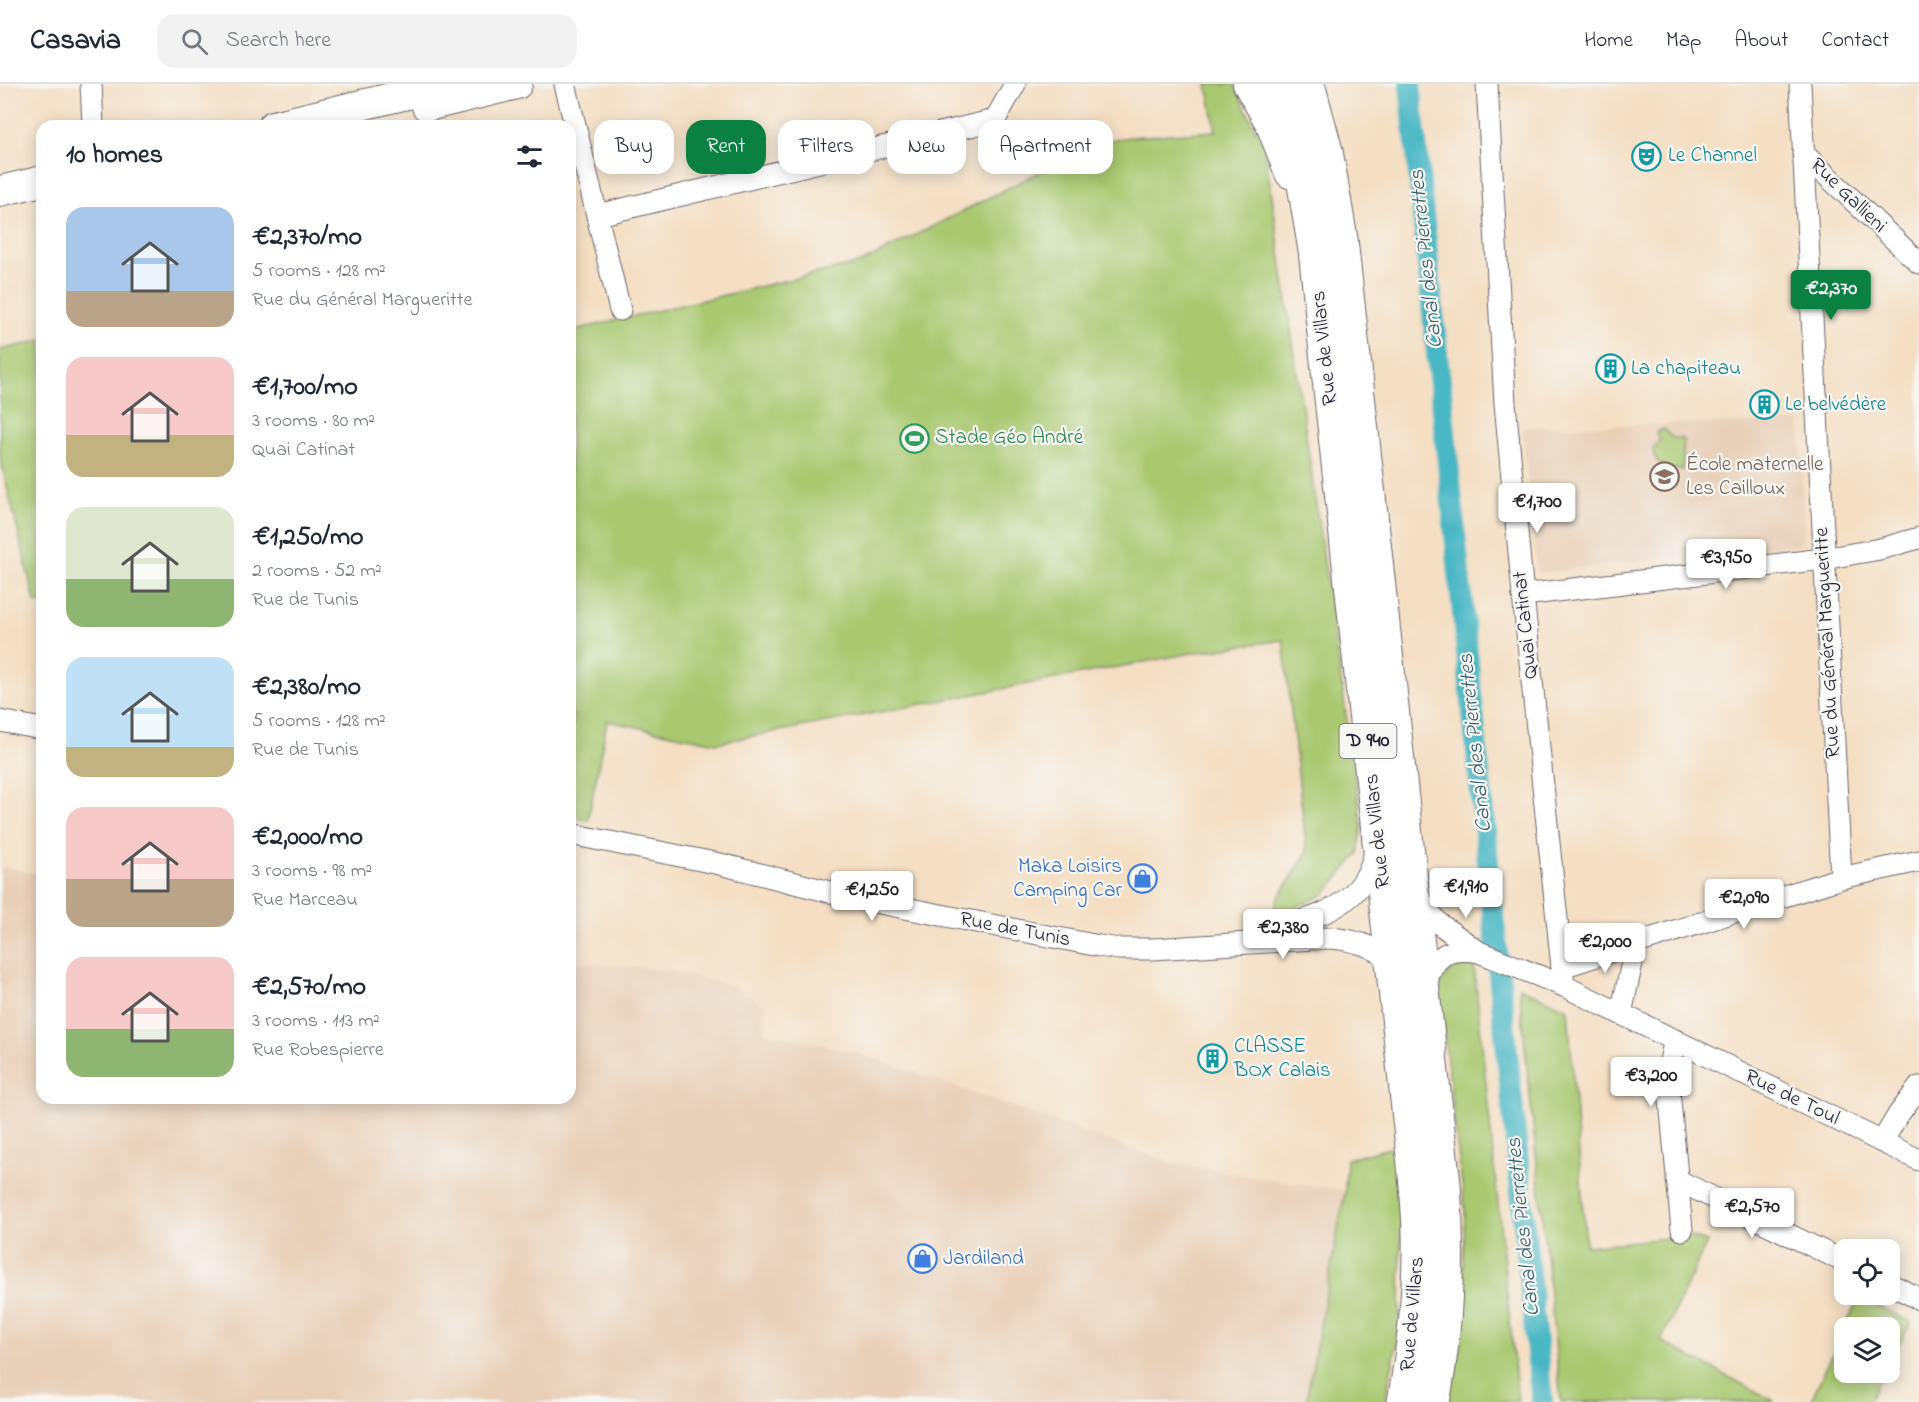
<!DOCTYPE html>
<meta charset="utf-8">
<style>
body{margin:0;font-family:"Indie Flower",sans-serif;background:#f2f2f3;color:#1f2937;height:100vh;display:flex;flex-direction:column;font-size:22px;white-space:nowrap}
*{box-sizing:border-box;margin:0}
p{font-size:20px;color:#747a83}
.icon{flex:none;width:33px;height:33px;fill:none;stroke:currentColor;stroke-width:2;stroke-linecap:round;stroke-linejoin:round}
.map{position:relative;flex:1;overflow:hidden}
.details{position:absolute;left:36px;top:36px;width:540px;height:984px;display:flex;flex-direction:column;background:#fff;border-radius:18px;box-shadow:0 3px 15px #0003}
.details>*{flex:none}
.banner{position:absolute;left:594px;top:36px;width:570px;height:54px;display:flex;gap:12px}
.controls{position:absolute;left:1834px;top:1155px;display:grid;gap:12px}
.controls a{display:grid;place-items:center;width:66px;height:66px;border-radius:12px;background:#fff;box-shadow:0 3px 15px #0003;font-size:30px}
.price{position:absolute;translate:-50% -51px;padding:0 14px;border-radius:6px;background:#fff;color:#222;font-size:20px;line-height:39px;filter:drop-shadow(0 2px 3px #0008)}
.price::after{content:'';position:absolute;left:50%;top:36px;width:18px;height:14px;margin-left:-9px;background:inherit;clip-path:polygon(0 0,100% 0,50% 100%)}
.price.selected{background:#0b8043;color:#fff}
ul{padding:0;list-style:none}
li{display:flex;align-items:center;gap:18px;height:150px;padding:0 30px}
li span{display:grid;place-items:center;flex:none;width:168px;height:120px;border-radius:18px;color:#555}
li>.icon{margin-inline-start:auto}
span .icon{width:72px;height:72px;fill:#fffc;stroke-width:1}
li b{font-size:26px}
h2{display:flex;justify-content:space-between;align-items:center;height:72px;padding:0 30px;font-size:26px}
.tag{padding:0 21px;border-radius:18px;background:#fff;box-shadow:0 3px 15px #0003;font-size:21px;line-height:54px}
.tag.selected{background:#0b8043;color:#fff}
header{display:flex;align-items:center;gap:36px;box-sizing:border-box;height:84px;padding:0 30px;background:#fff;border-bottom:2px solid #e0e1e3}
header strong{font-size:28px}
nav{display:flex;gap:33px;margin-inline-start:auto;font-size:21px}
.search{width:420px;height:54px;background:#f2f2f3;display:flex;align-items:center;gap:15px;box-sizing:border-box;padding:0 21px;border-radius:18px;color:#747a83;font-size:22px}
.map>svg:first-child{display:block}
</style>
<header>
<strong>Casavia</strong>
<div class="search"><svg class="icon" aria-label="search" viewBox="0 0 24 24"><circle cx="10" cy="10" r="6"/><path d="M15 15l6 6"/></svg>Search here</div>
<nav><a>Home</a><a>Map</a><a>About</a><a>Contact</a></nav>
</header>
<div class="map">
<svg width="1919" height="1318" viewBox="0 0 1919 1318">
<rect width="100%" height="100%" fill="#f6f6f2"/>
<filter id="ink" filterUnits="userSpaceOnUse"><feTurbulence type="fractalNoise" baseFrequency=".0167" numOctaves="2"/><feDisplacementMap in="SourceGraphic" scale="12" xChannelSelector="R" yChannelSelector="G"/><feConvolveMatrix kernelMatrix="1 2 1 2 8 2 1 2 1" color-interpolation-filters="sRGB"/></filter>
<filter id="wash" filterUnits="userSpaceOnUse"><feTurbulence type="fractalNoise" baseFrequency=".008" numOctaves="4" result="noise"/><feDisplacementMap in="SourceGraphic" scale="24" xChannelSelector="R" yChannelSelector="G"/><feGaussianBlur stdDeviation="1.35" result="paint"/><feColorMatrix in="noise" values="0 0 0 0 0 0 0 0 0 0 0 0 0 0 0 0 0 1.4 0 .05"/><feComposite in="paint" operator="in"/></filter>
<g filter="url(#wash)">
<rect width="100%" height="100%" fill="#f4dfc4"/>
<g fill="#e8cfb7">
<polygon points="1800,338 1804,451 1801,458 1796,461 1537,489 1522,343"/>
<polygon points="0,782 42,791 42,1014 570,1014 570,878 669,886 731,902 765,922 763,948 856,968 1175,1080 1345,1107 1309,1318 0,1318"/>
</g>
<g fill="#a9c870" stroke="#667556" stroke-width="1.5">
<polygon points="1207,0 1234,0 1265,64 1362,743 1358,770 1325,810 1274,834 1277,816 1307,769 1283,556 1197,568 716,659 607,637 588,736 570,732 570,654 574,631 570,630 570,247 861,179 1098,58 1130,53 1216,47"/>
<polygon points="42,256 42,520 35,518 0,373 0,266"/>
<path d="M 1663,345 L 1673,354 L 1683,355 L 1683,386 C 1668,385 1654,382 1653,365 L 1660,356 L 1656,349 Z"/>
<polygon points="1474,882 1518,1318 1448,1318 1460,1264 1465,1126 1438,900 1457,883"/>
<polygon points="1519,903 1568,925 1586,1162 1688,1152 1707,1158 1661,1257 1776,1318 1561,1318"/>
<polygon points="1393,1063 1401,1141 1400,1243 1385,1318 1306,1318 1345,1107 1347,1075"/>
<polygon points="1859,1213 1911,1238 1890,1277 1890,1244 1845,1244"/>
<polygon points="1845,1244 1845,1288 1884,1289 1868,1318 1810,1318"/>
</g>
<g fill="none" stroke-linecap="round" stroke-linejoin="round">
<polyline stroke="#4ab7c4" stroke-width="22" points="1410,0 1542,1318"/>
</g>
</g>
<g filter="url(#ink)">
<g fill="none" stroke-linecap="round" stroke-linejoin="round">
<defs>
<g id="street">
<polyline points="91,0 93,42"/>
<polyline points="565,0 620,226"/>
<polyline points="1487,0 1505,319 1523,511 1564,902"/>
<polyline points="1800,0 1841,794"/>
<polyline points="1803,69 1919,179"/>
<polyline points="598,131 995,36 1015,0"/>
<polyline points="1523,511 1823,475 1880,465 1919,454"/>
<polyline points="0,637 42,645"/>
<path d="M 570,750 L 720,780 L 854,814 L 1099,862 L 1119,865 L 1153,865 L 1329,854 C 1356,856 1370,861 1392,876"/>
<polyline points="1415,808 1438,839 1479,868 1564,902 1919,1076"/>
<path d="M 1257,847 C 1296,840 1346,830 1366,792 C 1371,784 1373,774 1376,765"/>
<polyline points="1562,883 1841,794 1919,777"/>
<path d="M 1424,903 C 1434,872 1446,862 1479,868"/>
<polyline points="1621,930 1636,860"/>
<polyline points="1675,956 1668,985 1668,995 1682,1146"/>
<polyline points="1882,1058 1898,1031 1919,1003"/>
<polyline points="1677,1096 1845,1178"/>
<polyline points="1890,1200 1919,1215"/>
</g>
<g id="secondary">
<polyline points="1248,0 1270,38 1290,89"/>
<polyline points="427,22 517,0"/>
<polyline points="273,42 450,0"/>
<polyline points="0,107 42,97"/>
</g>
<g id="primary">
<path d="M 1279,0 L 1301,83 L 1315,166 L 1408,1025 C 1412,1066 1418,1107 1419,1149 C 1420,1206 1414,1262 1404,1318"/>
<path d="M 1308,0 L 1326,67 L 1341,155 L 1444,1100 C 1449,1172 1447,1247 1433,1318"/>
</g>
</defs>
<use href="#street" stroke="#6c646b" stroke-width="23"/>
<use href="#secondary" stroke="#6c646b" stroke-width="32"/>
<use href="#primary" stroke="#6c646b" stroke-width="35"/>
<use href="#street" stroke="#fff" stroke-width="21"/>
<use href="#secondary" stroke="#fff" stroke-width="30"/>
<use href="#primary" stroke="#fff" stroke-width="33"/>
</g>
</g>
<defs>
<symbol id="theatre-ring" viewBox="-11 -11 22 22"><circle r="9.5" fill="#f6f6f2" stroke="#0f9aa8" stroke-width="1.5"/><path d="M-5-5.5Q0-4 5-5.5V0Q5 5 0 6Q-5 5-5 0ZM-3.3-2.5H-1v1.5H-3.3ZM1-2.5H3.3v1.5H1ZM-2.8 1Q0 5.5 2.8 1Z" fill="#0f9aa8"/></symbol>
<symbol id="building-ring" viewBox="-11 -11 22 22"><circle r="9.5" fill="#f6f6f2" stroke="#0f9aa8" stroke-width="1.5"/><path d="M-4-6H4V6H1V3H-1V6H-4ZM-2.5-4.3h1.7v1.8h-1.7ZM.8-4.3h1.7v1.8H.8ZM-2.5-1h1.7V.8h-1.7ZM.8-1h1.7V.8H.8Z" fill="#0f9aa8"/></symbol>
<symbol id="stadium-ring" viewBox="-11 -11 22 22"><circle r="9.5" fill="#f6f6f2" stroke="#2e9e5b" stroke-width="1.5"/><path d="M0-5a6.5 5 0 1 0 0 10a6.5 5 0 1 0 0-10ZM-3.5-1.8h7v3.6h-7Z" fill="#2e9e5b"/></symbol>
<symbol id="school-ring" viewBox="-11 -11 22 22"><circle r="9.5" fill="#f6f6f2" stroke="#8d6e63" stroke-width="1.5"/><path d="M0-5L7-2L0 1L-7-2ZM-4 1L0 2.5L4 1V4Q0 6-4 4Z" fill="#8d6e63"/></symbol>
<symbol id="shop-ring" viewBox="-11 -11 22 22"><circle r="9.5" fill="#f6f6f2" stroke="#3f7fe0" stroke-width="1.5"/><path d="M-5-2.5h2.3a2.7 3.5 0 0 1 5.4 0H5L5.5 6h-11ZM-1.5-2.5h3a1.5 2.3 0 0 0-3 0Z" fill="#3f7fe0"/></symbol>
</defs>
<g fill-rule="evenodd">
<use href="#theatre-ring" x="1630" y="56" width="33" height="33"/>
<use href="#building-ring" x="1594" y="268" width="33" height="33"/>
<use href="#building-ring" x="1748" y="304" width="33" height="33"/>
<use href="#stadium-ring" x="898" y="338" width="33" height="33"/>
<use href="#school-ring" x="1648" y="376" width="33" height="33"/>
<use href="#shop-ring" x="1126" y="778" width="33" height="33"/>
<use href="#building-ring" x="1196" y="958" width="33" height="33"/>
<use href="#shop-ring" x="906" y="1158" width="33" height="33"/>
</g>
<g text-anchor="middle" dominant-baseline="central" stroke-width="4.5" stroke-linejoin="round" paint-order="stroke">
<rect fill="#f6f6f2" stroke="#626272" stroke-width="1.5" x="1339.5" y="640" width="57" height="34" rx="4.5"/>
<g font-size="20" font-weight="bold" fill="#22223b">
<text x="1368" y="657">D 940</text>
</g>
<g font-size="21" fill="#0d838f" stroke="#f6f6f2" text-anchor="start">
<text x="1668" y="72">Le Channel</text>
<text x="1631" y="285">La chapiteau</text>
<text x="1785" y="321">Le belvédère</text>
<text x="1234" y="963">CLASSE<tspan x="1234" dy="24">BOX Calais</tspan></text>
</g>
<g font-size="21" fill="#22223b" stroke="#f6f6f2">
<text transform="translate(1848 112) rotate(44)">Rue Gallieni</text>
<text transform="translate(1325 264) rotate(-96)">Rue de Villars</text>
<text transform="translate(1526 541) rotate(-96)">Quai Catinat</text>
<text transform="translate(1828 559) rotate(-93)">Rue du Général Margueritte</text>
<text transform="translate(1378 747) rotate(-96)">Rue de Villars</text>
<text transform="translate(1015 846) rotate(11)">Rue de Tunis</text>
<text transform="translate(1792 1014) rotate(26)">Rue de Toul</text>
<text transform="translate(1413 1230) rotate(-85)">Rue de Villars</text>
</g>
<g font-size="21" fill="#27864d" stroke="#f6f6f2" text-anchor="start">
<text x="935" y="354">Stade Géo André</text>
</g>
<g font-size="21" fill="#785e54" stroke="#f6f6f2" text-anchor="start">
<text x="1686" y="381">École maternelle<tspan x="1686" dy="24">Les Cailloux</tspan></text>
</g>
<g font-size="21" fill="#366cbe" stroke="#f6f6f2" text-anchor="end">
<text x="1122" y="783">Maka Loisirs<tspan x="1122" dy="24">Camping Car</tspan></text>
<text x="943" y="1175" text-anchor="start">Jardiland</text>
</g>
<g font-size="22" font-style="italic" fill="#325e72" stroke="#f6f6f2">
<text transform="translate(1427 175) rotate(-96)">Canal des Pierrettes</text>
<text transform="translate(1476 659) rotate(-96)">Canal des Pierrettes</text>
<text transform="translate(1524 1143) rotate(-96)">Canal des Pierrettes</text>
</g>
</g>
</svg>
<div class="controls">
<a><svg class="icon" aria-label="locate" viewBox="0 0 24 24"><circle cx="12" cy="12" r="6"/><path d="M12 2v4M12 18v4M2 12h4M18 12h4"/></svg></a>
<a><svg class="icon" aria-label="layers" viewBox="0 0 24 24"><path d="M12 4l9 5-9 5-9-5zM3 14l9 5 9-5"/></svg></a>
</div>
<b class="price selected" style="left:1831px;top:237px">€2,370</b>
<b class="price" style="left:1537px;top:450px">€1,700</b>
<b class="price" style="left:1726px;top:506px">€3,950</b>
<b class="price" style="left:1466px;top:835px">€1,910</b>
<b class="price" style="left:872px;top:838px">€1,250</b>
<b class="price" style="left:1744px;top:846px">€2,090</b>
<b class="price" style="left:1283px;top:876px">€2,380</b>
<b class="price" style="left:1605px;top:890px">€2,000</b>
<b class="price" style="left:1651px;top:1024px">€3,200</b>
<b class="price" style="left:1752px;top:1155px">€2,570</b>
<div class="banner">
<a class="tag">Buy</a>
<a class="tag selected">Rent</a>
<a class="tag">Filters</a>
<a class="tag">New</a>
<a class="tag">Apartment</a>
</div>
<section class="details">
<h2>10 homes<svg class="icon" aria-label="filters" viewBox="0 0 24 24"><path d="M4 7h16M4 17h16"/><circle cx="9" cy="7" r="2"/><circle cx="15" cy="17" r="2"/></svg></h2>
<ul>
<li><span style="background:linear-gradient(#a9c7e8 70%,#b9a48a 0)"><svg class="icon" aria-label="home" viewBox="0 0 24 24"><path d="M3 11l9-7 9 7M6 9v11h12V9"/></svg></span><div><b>€2,370/mo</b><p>5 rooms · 128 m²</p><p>Rue du Général Margueritte</p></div></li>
<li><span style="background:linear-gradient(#f6c9c9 65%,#c2b280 0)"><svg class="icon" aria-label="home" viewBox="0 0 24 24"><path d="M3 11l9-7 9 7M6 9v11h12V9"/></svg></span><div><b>€1,700/mo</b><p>3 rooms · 80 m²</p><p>Quai Catinat</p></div></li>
<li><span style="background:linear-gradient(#dfe7d0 60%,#8fb573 0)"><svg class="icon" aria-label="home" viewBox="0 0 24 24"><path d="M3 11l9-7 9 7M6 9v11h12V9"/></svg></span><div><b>€1,250/mo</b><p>2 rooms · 52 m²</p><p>Rue de Tunis</p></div></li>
<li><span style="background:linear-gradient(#bfe0f5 75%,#c2b280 0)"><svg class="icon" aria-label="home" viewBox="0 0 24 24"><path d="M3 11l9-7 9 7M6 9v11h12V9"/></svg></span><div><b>€2,380/mo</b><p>5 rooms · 128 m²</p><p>Rue de Tunis</p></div></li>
<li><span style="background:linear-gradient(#f6c9c9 60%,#b9a48a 0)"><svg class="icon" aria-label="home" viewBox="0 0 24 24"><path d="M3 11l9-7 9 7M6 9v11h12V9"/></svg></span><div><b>€2,000/mo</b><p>3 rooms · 98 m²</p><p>Rue Marceau</p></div></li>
<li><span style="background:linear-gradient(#f6c9c9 60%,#8fb573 0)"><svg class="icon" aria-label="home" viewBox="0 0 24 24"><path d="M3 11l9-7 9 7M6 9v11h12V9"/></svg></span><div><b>€2,570/mo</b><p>3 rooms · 113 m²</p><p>Rue Robespierre</p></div></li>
</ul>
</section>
</div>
